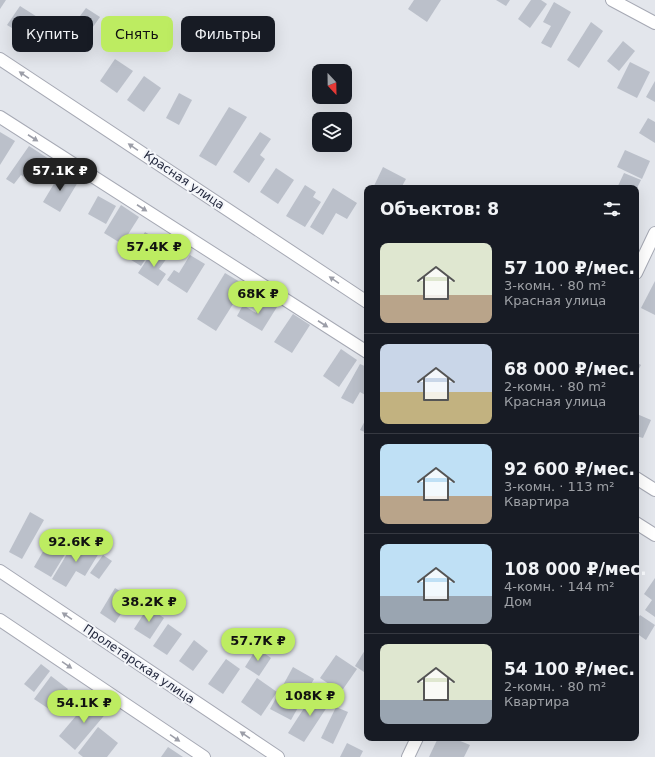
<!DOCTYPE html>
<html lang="ru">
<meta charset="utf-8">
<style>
body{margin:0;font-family:"DejaVu Sans",sans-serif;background:#242831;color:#f1f3f6;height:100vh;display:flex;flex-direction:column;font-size:15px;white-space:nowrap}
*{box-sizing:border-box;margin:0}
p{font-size:13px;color:#9ea1a6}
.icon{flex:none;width:22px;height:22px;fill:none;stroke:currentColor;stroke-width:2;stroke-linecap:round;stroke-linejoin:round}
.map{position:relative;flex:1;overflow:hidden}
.drawer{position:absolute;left:364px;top:185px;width:275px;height:556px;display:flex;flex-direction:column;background:#171b24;border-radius:8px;box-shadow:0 4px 16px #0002}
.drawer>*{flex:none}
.banner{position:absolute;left:12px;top:16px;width:292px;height:36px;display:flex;gap:8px}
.needle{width:26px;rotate:158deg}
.controls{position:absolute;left:312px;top:64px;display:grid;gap:8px}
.controls a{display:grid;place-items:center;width:40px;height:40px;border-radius:8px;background:#171b24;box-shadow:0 4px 16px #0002;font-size:20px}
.price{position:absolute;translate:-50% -34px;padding:0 9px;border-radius:14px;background:#bdec61;color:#111;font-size:13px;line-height:26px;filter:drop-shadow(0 1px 2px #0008)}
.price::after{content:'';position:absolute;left:50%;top:24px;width:12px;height:9px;margin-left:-6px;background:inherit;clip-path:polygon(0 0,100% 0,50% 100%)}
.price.selected{background:#222;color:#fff}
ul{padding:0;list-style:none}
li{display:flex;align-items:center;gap:12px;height:100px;padding:0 16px}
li+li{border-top:1px solid #363941}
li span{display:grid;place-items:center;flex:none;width:112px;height:80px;border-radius:8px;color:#555}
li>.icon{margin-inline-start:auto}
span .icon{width:48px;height:48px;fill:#fffc;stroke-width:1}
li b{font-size:17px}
h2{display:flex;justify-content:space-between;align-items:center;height:48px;padding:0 16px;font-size:17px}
.chip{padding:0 14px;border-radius:8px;background:#171b24;box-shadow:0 4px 16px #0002;font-size:14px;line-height:36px}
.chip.selected{background:#bdec61;color:#111}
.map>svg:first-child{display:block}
</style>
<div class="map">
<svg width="655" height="757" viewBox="0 0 655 757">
<rect width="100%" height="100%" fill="#e3e6ec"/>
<g fill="#bbc0ca">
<polygon points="0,0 6,0 0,9"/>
<polygon points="414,0 441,0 427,22 408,9"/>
<polygon points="496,0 510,0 506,6"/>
<polygon points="531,0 541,0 547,4 530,28 518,19"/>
<polygon points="554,2 571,12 551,48 541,43 551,26 543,22"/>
<polygon points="20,6 42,20 30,39 7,25"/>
<polygon points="86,8 100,17 85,38 71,28"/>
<polygon points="591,22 603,31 579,68 567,60"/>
<polygon points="623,41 635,51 619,71 607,61"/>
<polygon points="115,59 133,71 117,93 100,81"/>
<polygon points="630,62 650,72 637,98 617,88"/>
<polygon points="144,76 161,88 144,112 127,100"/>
<polygon points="655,81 655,102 646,97"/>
<polygon points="179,93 192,100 179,125 166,118"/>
<polygon points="229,107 247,117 216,166 199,156"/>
<polygon points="648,118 655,122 655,143 639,133"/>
<polygon points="0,132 15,141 0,165"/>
<polygon points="260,132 271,139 260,155 265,159 249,183 233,172"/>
<polygon points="29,146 49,159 33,182 21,175 14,184 6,179"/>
<polygon points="625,150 650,161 642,179 617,167"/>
<polygon points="383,167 406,179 401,188 373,188"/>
<polygon points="276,168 294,180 278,204 260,192"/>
<polygon points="61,172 78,182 60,212 43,202"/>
<polygon points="624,173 641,180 637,188 617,188"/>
<polygon points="305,185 316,192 313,197 321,202 305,227 286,216"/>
<polygon points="333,188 357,203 347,219 336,213 323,235 310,227"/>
<polygon points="98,196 116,206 106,224 88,214"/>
<polygon points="121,205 139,217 122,244 104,233"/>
<polygon points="145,232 158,240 141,266 128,258"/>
<polygon points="154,249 167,258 159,269 166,274 158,286 138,273"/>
<polygon points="190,255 205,264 187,293 167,280 174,270 179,273"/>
<polygon points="225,273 245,285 216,331 197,319"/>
<polygon points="655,281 655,315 641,308"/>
<polygon points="264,299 277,307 262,331 237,316 243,305 256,313"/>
<polygon points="293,314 310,325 292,353 274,342"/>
<polygon points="341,349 357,360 339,387 323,376"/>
<polygon points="636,362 641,365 636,374"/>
<polygon points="360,364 367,367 367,396 360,392 353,404 341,398"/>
<polygon points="637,414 651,420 643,438 636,436 636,417"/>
<polygon points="367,417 367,433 360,430"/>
<polygon points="30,512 44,520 22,559 9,552"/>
<polygon points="76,539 99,553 85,576 76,571 66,587 52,579"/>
<polygon points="49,541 67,551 51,577 34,567"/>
<polygon points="103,555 112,561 99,579 90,573"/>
<polygon points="655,578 655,617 645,610 652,600 644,594"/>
<polygon points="115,588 131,598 115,623 100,613"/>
<polygon points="148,607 164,618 150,639 134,629"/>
<polygon points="640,615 655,625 646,640 636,633 636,621"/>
<polygon points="168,624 182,634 167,655 153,646"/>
<polygon points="194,640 208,651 193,671 179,661"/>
<polygon points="367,647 367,668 364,672 355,666"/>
<polygon points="257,648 271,658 259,676 245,667"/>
<polygon points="336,655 357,669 341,692 320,678"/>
<polygon points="226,659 240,669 223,694 208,684"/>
<polygon points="41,664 50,671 34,692 24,684"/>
<polygon points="293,667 314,679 291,720 270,709"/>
<polygon points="51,676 68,689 52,711 34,699"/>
<polygon points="257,678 277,692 261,716 241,702"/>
<polygon points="315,691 331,701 304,742 288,733"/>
<polygon points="92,697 108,711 75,750 59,736"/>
<polygon points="336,707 348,712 333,744 321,738"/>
<polygon points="98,727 118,743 107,757 83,757 78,753"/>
<polygon points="438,738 453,738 470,745 464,757 429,757"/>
<polygon points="347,743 363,751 360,757 340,757"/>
<polygon points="168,747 183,757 161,757"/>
</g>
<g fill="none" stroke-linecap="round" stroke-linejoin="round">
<defs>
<g id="minor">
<polyline points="612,0 655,23"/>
<polyline points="0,59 367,302"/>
<polyline points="0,117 367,352"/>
<polyline points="636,273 655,233"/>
<polyline points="636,478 655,490"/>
<polyline points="636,523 655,535"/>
<polyline points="0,571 278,757"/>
<polyline points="0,620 204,757"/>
<polyline points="408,757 417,738"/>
</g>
</defs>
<use href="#minor" stroke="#a6a9b4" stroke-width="14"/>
<use href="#minor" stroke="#fff" stroke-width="12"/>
</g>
<defs><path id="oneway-solid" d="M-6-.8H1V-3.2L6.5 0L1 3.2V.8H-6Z"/></defs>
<g fill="#9c9ea8">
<use href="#oneway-solid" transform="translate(24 75) rotate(-146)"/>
<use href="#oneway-solid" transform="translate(33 138) rotate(33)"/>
<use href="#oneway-solid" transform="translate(133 147) rotate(-146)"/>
<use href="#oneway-solid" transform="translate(142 208) rotate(33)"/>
<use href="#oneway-solid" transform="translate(334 280) rotate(-146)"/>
<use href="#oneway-solid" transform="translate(323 324) rotate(33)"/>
<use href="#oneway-solid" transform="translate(67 616) rotate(-146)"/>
<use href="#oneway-solid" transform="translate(67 665) rotate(34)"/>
<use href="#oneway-solid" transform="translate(245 735) rotate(-146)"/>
<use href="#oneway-solid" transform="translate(175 738) rotate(34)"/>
</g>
<g text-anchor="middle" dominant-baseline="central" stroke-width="4" stroke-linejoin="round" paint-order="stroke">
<g font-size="12" fill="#23283d" stroke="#f3f5f9">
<text transform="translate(184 180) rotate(34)">Красная улица</text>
<text transform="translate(139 664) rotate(34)">Пролетарская улица</text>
</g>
</g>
</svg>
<div class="controls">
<a><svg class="needle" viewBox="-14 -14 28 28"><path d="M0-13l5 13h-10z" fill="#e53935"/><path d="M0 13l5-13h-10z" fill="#9ea1a6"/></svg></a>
<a><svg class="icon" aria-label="layers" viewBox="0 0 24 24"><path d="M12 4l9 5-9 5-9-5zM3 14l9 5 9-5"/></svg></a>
</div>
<b class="price selected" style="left:60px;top:192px">57.1K ₽</b>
<b class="price" style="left:154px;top:268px">57.4K ₽</b>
<b class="price" style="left:258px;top:315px">68K ₽</b>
<b class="price" style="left:76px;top:563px">92.6K ₽</b>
<b class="price" style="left:149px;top:623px">38.2K ₽</b>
<b class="price" style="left:258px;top:662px">57.7K ₽</b>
<b class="price" style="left:310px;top:717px">108K ₽</b>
<b class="price" style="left:84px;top:724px">54.1K ₽</b>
<div class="banner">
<a class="chip">Купить</a>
<a class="chip selected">Снять</a>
<a class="chip">Фильтры</a>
</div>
<section class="drawer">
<h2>Объектов: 8<svg class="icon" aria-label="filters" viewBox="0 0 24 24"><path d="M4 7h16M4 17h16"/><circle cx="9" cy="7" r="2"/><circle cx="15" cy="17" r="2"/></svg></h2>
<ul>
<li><span style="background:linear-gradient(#dfe7d0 65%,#b9a48a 0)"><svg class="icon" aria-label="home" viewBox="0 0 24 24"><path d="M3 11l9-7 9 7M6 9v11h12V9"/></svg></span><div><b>57 100 ₽/мес.</b><p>3-комн. · 80 m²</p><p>Красная улица</p></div></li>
<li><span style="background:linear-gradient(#c9d6e8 60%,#c2b280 0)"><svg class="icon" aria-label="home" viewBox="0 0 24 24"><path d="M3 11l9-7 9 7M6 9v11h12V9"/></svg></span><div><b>68 000 ₽/мес.</b><p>2-комн. · 80 m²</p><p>Красная улица</p></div></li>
<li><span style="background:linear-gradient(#bfe0f5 65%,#b9a48a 0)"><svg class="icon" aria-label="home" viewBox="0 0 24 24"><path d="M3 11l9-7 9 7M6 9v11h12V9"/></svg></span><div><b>92 600 ₽/мес.</b><p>3-комн. · 113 m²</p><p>Квартира</p></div></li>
<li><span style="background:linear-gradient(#bfe0f5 65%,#9aa5b1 0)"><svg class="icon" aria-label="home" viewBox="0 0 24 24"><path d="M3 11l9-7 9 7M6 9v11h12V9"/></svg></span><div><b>108 000 ₽/мес.</b><p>4-комн. · 144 m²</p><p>Дом</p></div></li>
<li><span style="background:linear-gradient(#dfe7d0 70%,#9aa5b1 0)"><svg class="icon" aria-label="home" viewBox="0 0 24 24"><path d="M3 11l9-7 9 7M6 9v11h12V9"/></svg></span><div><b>54 100 ₽/мес.</b><p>2-комн. · 80 m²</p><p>Квартира</p></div></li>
</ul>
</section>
</div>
